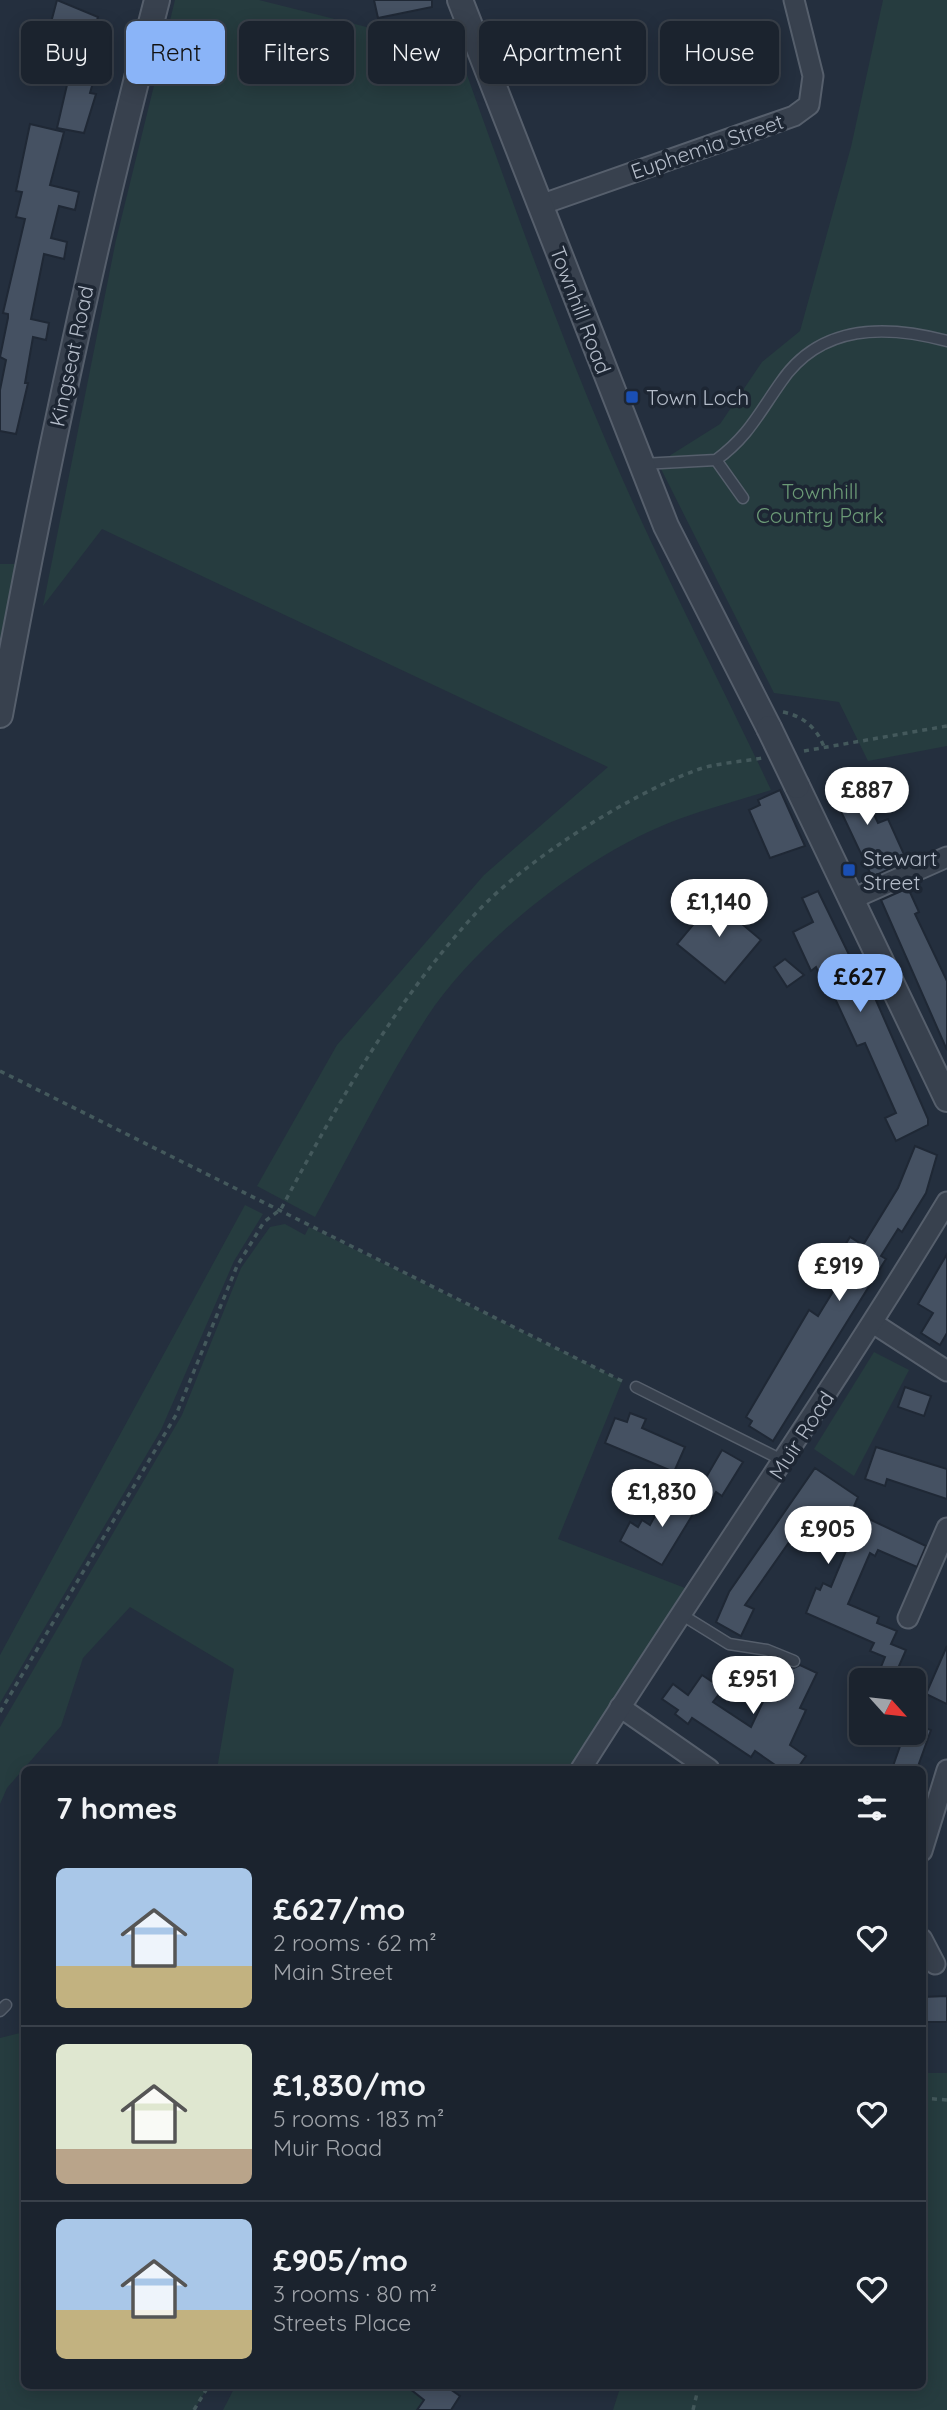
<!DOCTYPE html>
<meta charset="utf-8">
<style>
body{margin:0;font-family:Quicksand,sans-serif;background:#242b36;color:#f1f3f6;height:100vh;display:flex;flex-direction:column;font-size:26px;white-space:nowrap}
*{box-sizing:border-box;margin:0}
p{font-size:23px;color:#a0a4aa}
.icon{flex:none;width:38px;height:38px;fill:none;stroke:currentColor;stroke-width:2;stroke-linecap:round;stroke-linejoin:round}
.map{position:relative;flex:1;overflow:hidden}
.panel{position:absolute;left:21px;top:1766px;width:905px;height:623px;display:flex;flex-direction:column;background:#1b232e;border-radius:10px;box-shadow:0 4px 18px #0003,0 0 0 2px #39404a}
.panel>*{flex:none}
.top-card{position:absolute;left:21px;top:21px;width:906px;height:63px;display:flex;gap:14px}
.needle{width:46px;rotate:117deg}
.controls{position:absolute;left:849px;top:1668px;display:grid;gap:14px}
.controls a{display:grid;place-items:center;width:77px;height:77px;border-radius:10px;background:#1b232e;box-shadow:0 4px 18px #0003,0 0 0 2px #39404a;font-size:35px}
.price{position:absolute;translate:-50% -60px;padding:0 16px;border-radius:24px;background:#fff;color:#222;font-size:23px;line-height:46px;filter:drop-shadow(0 2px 4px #0008)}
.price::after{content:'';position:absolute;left:50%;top:42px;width:21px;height:16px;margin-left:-10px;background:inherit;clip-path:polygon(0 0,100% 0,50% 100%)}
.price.on{background:#8ab4f8;color:#111}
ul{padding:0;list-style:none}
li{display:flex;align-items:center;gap:21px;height:175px;padding:0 35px}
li+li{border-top:2px solid #39404a}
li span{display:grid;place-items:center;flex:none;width:196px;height:140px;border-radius:10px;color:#555}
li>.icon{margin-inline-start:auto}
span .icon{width:84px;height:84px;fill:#fffc;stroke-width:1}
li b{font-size:30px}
h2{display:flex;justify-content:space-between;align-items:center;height:84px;padding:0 35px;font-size:30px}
.pill{padding:0 24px;border-radius:10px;background:#1b232e;box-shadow:0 4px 18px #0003,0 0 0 2px #39404a;font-size:24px;line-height:63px}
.pill.on{background:#8ab4f8;color:#111}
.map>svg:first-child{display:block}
</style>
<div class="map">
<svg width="947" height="2410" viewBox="0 0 947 2410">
<rect width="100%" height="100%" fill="#242f3e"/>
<g fill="#263c3f">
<path d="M 175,0 L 259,0 L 458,50 C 506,183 552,316 608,446 C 658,563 717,675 771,790 C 740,800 709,808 679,819 C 591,851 479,938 427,1017 C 386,1080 352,1151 315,1217 L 257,1186 L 337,1045 L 484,875 L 608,767 L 102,529 L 43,606 L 116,240 Z"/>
<polygon points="883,0 947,0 947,746 868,761 839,702 774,693 658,463 720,424 762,362 800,331 851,147"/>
<polygon points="0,564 18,564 0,651"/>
<polygon points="245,1205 263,1214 234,1261 161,1430 0,1703 0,1655"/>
<polygon points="285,1224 305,1235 309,1227 622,1381 558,1539 685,1588 618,1696 581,1769 217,1769 234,1669 130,1607 83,1658 61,1726 7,1788 0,1804 0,1727 182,1415 241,1268 270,1227"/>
<polygon points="874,1352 909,1370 854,1476 814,1449"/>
<polygon points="24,2032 24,2385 209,2385 194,2410 0,2410 0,2038"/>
<polygon points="922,2073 947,2073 947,2410 613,2410 621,2385 922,2385"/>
<polygon points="236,2385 413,2385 410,2389 424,2400 417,2410 223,2410"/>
</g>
<g fill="#455162" stroke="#1f2835" stroke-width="2">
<polygon points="57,0 98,17 84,60 69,55 75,38 49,30"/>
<polygon points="374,0 432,0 432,7 378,18"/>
<polygon points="70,72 94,79 90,93 96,94 84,133 57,128"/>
<polygon points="30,124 64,132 50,185 79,192 75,210 59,206 51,238 67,242 64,259 44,254 31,319 49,323 46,340 33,337 25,383 28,383 16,434 0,431 0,390 6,360 0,357 8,318 8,314 3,313 25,219 16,217 22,192 16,191"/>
<polygon points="854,772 878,823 888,819 907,861 872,877 828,784"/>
<polygon points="780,790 805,846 770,858 749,810 760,805 758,800"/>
<polygon points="908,888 919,912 915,914 947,981 947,1050 881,900"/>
<polygon points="722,890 736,902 728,912 761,940 725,983 677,944"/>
<polygon points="818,891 856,969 861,966 928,1119 928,1125 896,1141 885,1118 896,1113 865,1043 857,1046 833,994 829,996 816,967 811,971 793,932 813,922 802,898"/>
<polygon points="785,959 804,975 787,987 774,967"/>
<polygon points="915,1146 937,1155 926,1193 902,1232 898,1229 881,1256 886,1259 773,1441 749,1426 752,1421 746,1417 809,1310 818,1316 848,1267 836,1260 850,1237 863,1245 898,1188"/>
<polygon points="947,1254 947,1333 940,1345 921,1333 933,1313 918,1304"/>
<polygon points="905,1387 931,1396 924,1416 898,1407"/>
<polygon points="630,1413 646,1419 642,1428 685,1447 674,1472 605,1443 615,1418 627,1422"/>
<polygon points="876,1447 947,1469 947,1499 887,1479 885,1486 865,1479"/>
<polygon points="722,1450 743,1462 722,1496 716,1492 711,1501 697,1493"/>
<polygon points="815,1468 858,1497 852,1511 926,1546 917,1567 878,1550 875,1556 870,1553 848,1604 879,1617 877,1623 897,1631 891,1644 906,1650 896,1673 881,1667 885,1657 870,1651 874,1643 806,1613 816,1588 820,1590 823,1583 831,1587 855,1529 813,1508 745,1605 754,1609 741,1636 716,1622 729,1592"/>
<polygon points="684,1491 701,1501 662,1565 620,1541 630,1522 638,1527 642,1520 650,1525 661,1505 666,1508 669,1502 676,1506"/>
<polygon points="947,1646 947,1704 926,1694"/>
<polygon points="781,1664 794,1668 800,1665 817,1673 800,1708 806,1710 790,1745 806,1756 797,1769 781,1769 755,1751 751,1757 692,1718 688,1724 675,1714 678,1710 662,1699 673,1684 688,1695 702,1675 723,1689 713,1702 751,1727"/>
<polygon points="914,1724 931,1730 917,1769 892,1769 905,1732 914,1732"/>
<polygon points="947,1996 947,2022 922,2022 922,1997"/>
<polygon points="405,2385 444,2385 460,2396 451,2410 417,2410 424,2400"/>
</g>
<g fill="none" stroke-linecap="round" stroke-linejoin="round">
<defs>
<g id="service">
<polyline points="716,460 743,498"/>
<path d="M 642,464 L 716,460 C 748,437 759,413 781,382 C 821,323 887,325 947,341"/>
<polyline points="636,1387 784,1461"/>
<polyline points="679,1613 729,1644 767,1650 794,1661"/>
<polyline points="0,2011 6,2005"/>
</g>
<g id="minor">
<polyline points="540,205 794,116 809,105 813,76 794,0"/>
<polyline points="852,899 947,857"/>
<polyline points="873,1323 947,1371"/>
<polyline points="908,1618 947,1528"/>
<polyline points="620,1707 709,1769"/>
<path d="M 581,1769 C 701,1579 830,1395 947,1202"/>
<polyline points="922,1851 947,1770"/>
<polyline points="922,1939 935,1964"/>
</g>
<g id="tertiary">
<polyline points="460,0 666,526 769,728"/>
<path d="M 0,715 C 44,475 95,236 157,0"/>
<polyline points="797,786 947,1099"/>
</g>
</defs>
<use href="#service" stroke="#565f6c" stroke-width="13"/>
<use href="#minor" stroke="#565f6c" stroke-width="23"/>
<use href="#tertiary" stroke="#565f6c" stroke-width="28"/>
<g stroke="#44595c" stroke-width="3.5" stroke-dasharray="5 5" stroke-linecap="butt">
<path d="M 783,712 C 803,716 817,728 824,747"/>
<polyline points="804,751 947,726"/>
<polyline points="0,1071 624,1382"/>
<path d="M 0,1712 L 176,1415 L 237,1266 L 264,1222 L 281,1209 C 336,1106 397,998 477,912 C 526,860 627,796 694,771 C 714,763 740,762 762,758"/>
<polyline points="922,2098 947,2100"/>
<polyline points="194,2410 209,2385"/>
<polyline points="693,2410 699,2385"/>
</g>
<use href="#service" stroke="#38414e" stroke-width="10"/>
<use href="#minor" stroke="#38414e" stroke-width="19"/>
<use href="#tertiary" stroke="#38414e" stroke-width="24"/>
<defs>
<polyline id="tertiary-bridge" points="769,728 797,786"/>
</defs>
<use href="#tertiary-bridge" stroke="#565f6c" stroke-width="28" stroke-linecap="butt"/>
<use href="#tertiary-bridge" stroke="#38414e" stroke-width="24"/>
</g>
<g fill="#1a4fb4" stroke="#1d2633" stroke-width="2.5">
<rect x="625" y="390" width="14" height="14" rx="3.5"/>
<rect x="842" y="863" width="14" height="14" rx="3.5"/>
</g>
<g text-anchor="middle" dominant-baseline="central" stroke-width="7" stroke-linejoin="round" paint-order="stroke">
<g font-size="21" fill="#b4bcc9" stroke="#1d2633">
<text transform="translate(707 146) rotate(-19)">Euphemia Street</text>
<text transform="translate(581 310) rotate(69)">Townhill Road</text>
<text transform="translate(71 356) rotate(-78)">Kingseat Road</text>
<text transform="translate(801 1435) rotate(-57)">Muir Road</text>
</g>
<g font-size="21" fill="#b4bcc9" stroke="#1d2633" text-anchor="start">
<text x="646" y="397">Town Loch</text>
<text x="863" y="858">Stewart<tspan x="863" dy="24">Street</tspan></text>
</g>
<g font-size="21" fill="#6b9a76" stroke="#1d2633">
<text x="820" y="491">Townhill<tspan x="820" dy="24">Country Park</tspan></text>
</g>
</g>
</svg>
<div class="controls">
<a><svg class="needle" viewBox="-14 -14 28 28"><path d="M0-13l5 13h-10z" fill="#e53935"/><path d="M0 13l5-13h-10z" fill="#a0a4aa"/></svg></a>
</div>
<b class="price" style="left:867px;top:827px">£887</b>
<b class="price" style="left:719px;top:939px">£1,140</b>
<b class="price on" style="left:860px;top:1014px">£627</b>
<b class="price" style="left:839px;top:1303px">£919</b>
<b class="price" style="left:662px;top:1529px">£1,830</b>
<b class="price" style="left:828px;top:1566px">£905</b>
<b class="price" style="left:753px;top:1716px">£951</b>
<div class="top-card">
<a class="pill">Buy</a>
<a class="pill on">Rent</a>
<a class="pill">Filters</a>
<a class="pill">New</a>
<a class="pill">Apartment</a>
<a class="pill">House</a>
</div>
<section class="panel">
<h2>7 homes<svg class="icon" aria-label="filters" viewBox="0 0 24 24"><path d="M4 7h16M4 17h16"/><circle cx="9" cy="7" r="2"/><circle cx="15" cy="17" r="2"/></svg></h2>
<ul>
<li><span style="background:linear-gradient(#a9c7e8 70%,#c2b280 0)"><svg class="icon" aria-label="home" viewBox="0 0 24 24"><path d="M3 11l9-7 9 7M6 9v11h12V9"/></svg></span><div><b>£627/mo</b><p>2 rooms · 62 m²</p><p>Main Street</p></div><svg class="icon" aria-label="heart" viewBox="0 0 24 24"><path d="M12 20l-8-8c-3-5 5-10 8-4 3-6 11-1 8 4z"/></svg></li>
<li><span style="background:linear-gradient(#dfe7d0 75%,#b9a48a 0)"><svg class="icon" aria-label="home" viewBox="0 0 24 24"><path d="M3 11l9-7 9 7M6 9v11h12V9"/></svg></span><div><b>£1,830/mo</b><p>5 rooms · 183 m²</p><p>Muir Road</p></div><svg class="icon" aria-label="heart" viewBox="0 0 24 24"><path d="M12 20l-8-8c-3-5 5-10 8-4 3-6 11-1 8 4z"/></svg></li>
<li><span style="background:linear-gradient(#a9c7e8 65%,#c2b280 0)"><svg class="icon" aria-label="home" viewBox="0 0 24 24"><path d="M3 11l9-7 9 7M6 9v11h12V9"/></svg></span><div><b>£905/mo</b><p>3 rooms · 80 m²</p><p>Streets Place</p></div><svg class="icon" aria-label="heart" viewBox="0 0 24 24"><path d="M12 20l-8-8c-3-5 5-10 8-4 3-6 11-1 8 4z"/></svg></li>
</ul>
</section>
</div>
